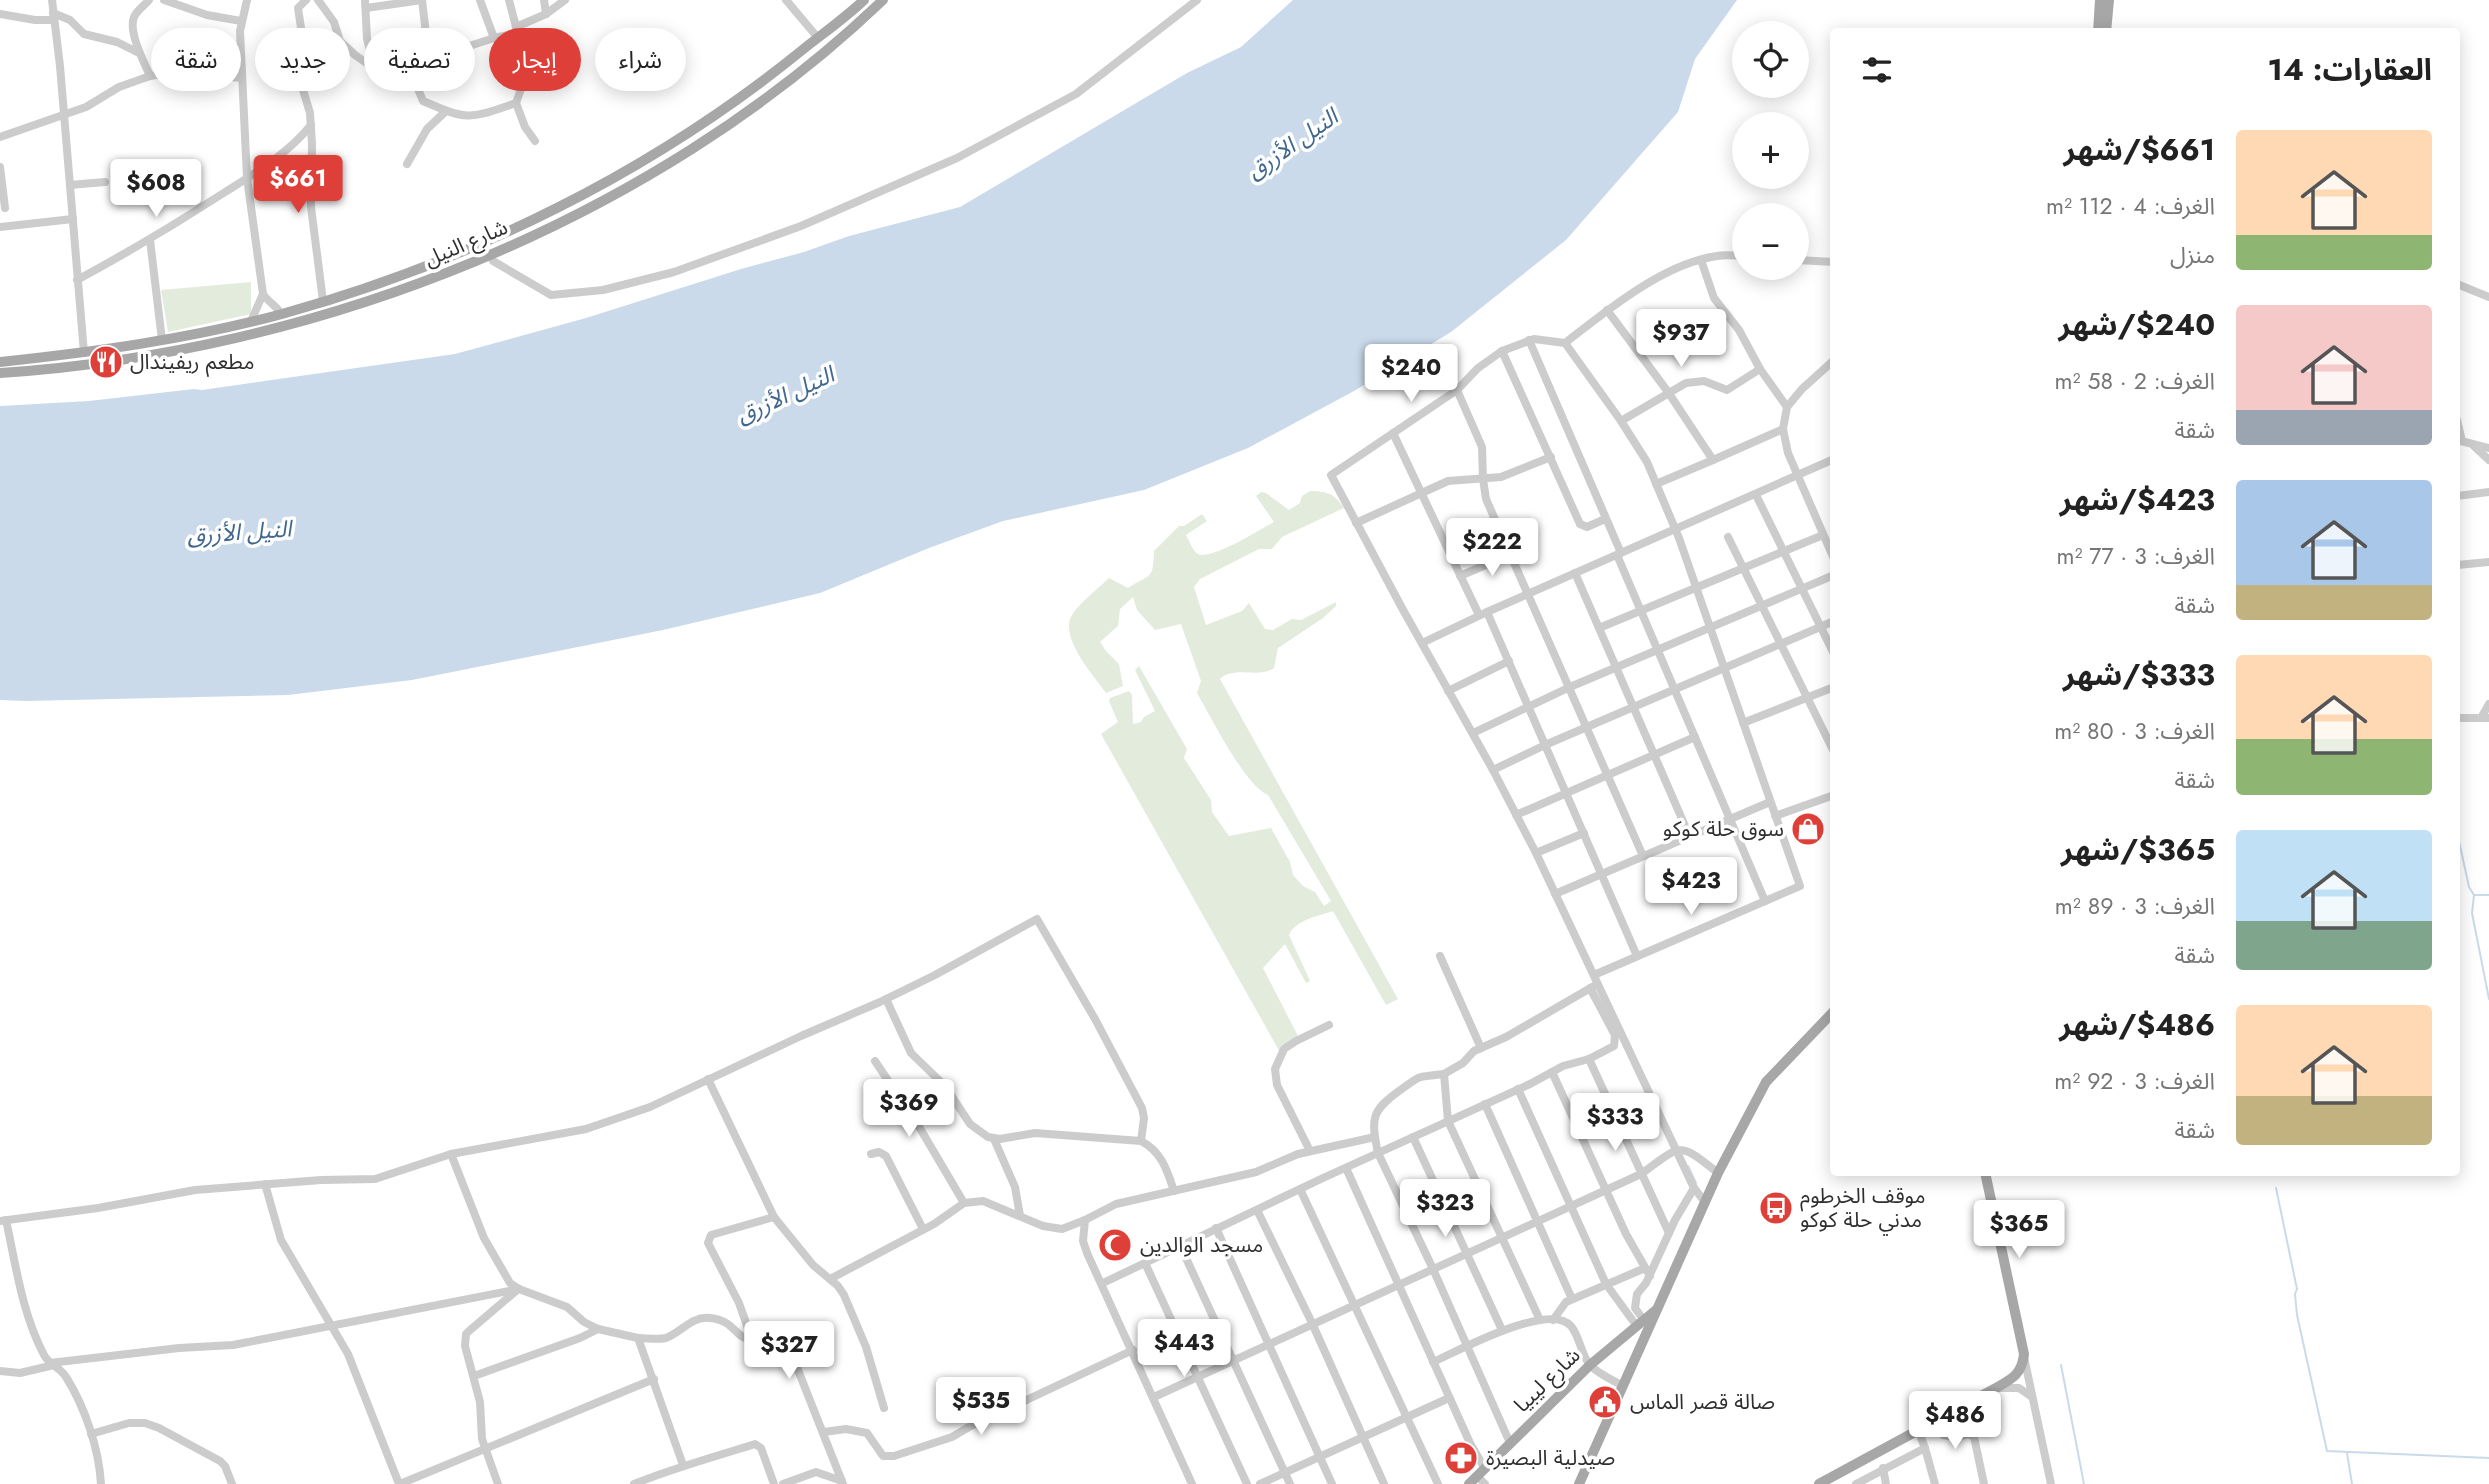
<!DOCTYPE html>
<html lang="ar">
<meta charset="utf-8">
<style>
body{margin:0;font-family:Jost,"Noto Sans Arabic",sans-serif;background:#f6f6f6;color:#222;direction:rtl;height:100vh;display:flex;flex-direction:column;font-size:26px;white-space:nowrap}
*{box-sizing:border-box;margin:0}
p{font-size:23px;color:#767676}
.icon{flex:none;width:38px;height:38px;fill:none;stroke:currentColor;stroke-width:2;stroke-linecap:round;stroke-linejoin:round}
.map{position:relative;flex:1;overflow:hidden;direction:ltr}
.details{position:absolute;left:1830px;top:28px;width:630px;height:1148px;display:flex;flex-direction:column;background:#fff;border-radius:7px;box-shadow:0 4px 18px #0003;direction:rtl}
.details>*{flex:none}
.banner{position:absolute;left:21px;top:28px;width:665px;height:63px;direction:rtl;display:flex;gap:14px}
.buttons{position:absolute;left:1732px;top:21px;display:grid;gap:14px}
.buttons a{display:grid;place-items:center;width:77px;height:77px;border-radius:50%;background:#fff;box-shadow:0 4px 18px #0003;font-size:35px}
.price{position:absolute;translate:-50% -60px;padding:0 16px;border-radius:7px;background:#fff;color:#222;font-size:23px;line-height:46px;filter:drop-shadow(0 2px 4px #0008)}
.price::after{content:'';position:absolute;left:50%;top:42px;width:21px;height:16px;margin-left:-10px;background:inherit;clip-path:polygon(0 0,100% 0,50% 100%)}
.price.on{background:#de4039;color:#fff}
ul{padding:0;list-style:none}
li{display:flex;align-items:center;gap:21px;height:175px;padding:0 28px}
li span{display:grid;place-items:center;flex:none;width:196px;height:140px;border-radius:7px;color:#555}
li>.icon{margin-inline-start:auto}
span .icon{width:84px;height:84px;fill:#fffc;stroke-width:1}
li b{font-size:30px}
h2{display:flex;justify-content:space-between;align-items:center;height:84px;padding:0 28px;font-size:30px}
.chip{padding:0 24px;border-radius:32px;background:#fff;box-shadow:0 4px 18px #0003;font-size:24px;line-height:63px}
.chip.on{background:#de4039;color:#fff}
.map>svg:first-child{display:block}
</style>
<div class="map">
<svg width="2489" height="1484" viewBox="0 0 2489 1484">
<rect width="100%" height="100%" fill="#fff"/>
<g fill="#e3ebdd">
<polygon points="251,282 251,314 168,332 161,290"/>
<path d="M 1310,491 C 1327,491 1335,494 1344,508 L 1282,537 L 1272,549 L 1259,549 L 1200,579 L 1194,587 L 1206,625 L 1242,611 L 1249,603 L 1265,629 L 1273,630 L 1292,619 L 1301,620 L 1336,602 L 1336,606 L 1323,618 L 1278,648 L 1274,668 C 1258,679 1235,665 1220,679 L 1398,999 L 1386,1005 L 1333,911 C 1319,916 1295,920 1289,935 L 1310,981 L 1306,983 L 1285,944 L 1263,968 L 1298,1036 L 1281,1054 L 1101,734 L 1118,722 L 1109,701 L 1110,698 L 1129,691 L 1132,695 L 1133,724 L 1141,722 L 1144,717 L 1155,711 L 1135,670 L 1139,666 L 1187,749 L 1184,758 L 1211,800 L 1212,812 L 1229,836 L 1271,828 L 1290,862 L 1293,875 L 1303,886 L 1315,892 L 1324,906 L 1331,901 L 1268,795 C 1245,786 1210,715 1197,693 L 1201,681 L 1181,624 L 1155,630 L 1137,610 L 1133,597 L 1120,609 L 1118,626 L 1100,642 L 1106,651 L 1119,664 L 1123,686 L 1106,693 C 1093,675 1063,642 1070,619 C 1075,606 1099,588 1109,578 L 1128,588 C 1151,573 1153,581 1154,551 L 1179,526 L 1184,526 L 1202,514 L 1207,521 L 1186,535 C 1189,540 1193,552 1198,554 C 1211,561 1261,529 1274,522 L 1256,496 L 1261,492 L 1266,493 L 1289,510 L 1300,503 L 1302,496 Z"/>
</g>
<polygon fill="#cadaea" points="1293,0 1737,0 1695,59 1678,112 1566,240 1451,332 1354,391 1248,448 1144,490 1003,521 929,548 820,593 663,630 412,680 288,695 26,701 0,700 0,406 89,401 194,389 202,390 455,354 586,318 741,269 804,252 849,236 960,207 1187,73 1241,47"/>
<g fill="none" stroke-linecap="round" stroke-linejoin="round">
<g stroke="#cadaea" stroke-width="2">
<polyline points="2457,832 2469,887 2474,895 2489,895"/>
<polyline points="2474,895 2472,913 2489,999"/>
<polyline points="1688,1166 1696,1183"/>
<polyline points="2276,1188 2297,1289 2295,1294 2297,1315 2327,1451 2489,1458"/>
<polyline points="2061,1365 2084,1484"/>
<polyline points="2347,1453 2352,1484"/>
</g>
<g stroke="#ccc" stroke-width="8">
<polyline points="52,0 60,66 84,353"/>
<path d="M 149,0 C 145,5 137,10 134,17 C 128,32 144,62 150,76"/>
<polyline points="164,0 207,15 241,21"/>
<polyline points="247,0 240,31 247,178 263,294 251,321"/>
<polyline points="306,0 298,8 303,41 291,50 310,113 312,144 311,207 323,301"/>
<polyline points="318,0 334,22 340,41 355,55 375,69 399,74 409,74 429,59 494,38 522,32"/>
<polyline points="365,0 367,39 375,69"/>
<polyline points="422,0 429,59"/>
<polyline points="480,0 494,38"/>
<polyline points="509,0 516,27 536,51 537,65 521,89 516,103 525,127 535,141"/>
<polyline points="544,0 546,14"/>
<polyline points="786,0 818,38"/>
<polyline points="366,8 422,0"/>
<polyline points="53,13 70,20 84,34 117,42 139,53"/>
<polyline points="0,14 35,20 53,20"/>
<polyline points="516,27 546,14 565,0"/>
<path d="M 420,64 L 415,82 L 423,101 C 469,121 469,119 516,103"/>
<polyline points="0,137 86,107 119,87 150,76 175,72 242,78"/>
<polyline points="407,164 427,129 446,111"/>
<polyline points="0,167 5,208"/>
<polyline points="70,185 105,182"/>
<polyline points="0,227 73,219"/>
<polyline points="150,240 162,340"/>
<polyline points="491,255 493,261 551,295 603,290 674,272 801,226 957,158 1076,94 1197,0"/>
<polyline points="1701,260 1714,298 1739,330 1760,369 1787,407"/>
<polyline points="1797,260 1834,262"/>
<path d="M 77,280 C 127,253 174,225 222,194 C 252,175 288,154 311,125"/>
<polyline points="2457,284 2489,297"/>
<path d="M 263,294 C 268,302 277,306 281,314"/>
<polyline points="1607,310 1668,392 1713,460 1656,484"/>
<polyline points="1529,340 1621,553"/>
<polyline points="1565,343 1621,421 1647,462 1679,538 1800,886 1594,975"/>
<polyline points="1502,351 1580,524 1587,527 1605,519"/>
<polyline points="1834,360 1802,389 1787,407 1783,429 1788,453 1834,559"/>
<polyline points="1457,390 1482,447 1483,479 1486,499 1643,856"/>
<polyline points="2457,420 2462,441"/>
<polyline points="1621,421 1686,383 1704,381 1727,390 1760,369"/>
<polyline points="1393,433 1479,615"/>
<polyline points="2457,440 2489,448"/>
<polyline points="2474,446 2489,460"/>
<polyline points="1713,460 1783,429"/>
<polyline points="1756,495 1834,654"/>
<polyline points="2457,496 2489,492"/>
<polyline points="1356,523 1448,481 1501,477 1551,457"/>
<polyline points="1728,537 1834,752"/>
<polyline points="1617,555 1765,901"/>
<polyline points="2457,565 2489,562"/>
<polyline points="1575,573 1689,835"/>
<polyline points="1460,576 1511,554"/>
<polyline points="1487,612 1637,956"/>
<polyline points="1599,628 1823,535"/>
<polyline points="1422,643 1487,612 1834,459"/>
<polyline points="1448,691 1509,661"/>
<polyline points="2457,718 2489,718"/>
<polyline points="2481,718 2489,704"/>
<polyline points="1743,723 1834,687"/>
<polyline points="1473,733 1570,687 1834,575"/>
<polyline points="1493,770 1545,745 1834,621"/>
<polyline points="1516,815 1695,737"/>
<polyline points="1775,816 1834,795"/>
<polyline points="1536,853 1584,833"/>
<polyline points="1555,894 1770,802"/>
<polyline points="1440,956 1481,1048"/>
<path d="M 886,999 L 911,1053 L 945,1086 L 970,1124 L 988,1137 L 1000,1139 L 1035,1133 L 1141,1141 C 1162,1152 1167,1170 1174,1191"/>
<polyline points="1589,1059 1669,1233"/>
<polyline points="875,1061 921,1130 964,1203"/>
<polyline points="1552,1072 1626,1234 1650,1276"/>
<path d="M 1444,1074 C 1415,1077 1422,1075 1399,1091 C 1371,1111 1371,1119 1378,1153 L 1433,1269 L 1510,1443"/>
<polyline points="708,1079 774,1217 813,1265 838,1286 844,1295 866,1347 884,1408"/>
<polyline points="1518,1089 1606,1284 1636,1325"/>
<polyline points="1485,1104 1572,1299"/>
<polyline points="1413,1137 1502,1330"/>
<polyline points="994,1139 1015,1187 1020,1216"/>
<polyline points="1310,1151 1277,1085 1275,1069 1284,1049 1296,1041 1329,1025"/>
<polyline points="451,1154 484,1238 510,1283 519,1289 567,1307 584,1322 598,1329 638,1338 683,1465"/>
<polyline points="871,1154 879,1152 886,1156 923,1229"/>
<polyline points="1346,1168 1470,1443 1485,1469"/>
<polyline points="265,1184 281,1240 348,1354 399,1484"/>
<polyline points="1300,1189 1438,1484"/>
<path d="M 1705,1202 L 1694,1188 L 1536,853 L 1493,770 L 1402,608 L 1331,475 L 1457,390 L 1478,368 L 1502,351 L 1534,339 L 1565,343 C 1606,311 1664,263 1717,256 C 1726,254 1736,256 1745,256"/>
<polyline points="1257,1210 1312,1323 1384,1484"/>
<path d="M 6,1220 C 16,1266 22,1313 44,1355 C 49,1365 60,1367 66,1377 C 85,1407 99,1449 101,1484"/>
<polyline points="1085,1220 1083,1241 1087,1253 1192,1484"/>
<polyline points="0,1221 98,1208 195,1190 321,1180 375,1179 451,1154 586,1129 650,1107 801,1036 880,1002 935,975 1037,919 1095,1019 1142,1108 1144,1118 1141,1141"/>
<polyline points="1216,1228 1332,1484"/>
<polyline points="1180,1245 1290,1484"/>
<polyline points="1145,1263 1247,1484"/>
<polyline points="830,1279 934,1224 964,1203 983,1201 1043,1226 1062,1229 1085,1220 1116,1204 1256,1172 1298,1154 1375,1137"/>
<polyline points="1103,1283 1323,1178 1530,1084 1563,1066 1589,1059 1614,1046 1615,1035 1590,988"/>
<polyline points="1643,1319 1635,1308 1637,1294 1646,1283 1675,1220 1694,1188"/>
<polyline points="1540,1320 1448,1121 1444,1074 1463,1063 1474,1051 1506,1037 1594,986"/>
<polyline points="1553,1320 1566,1302 1645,1268"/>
<path d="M 638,1338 C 647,1338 657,1340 666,1338 C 682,1332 691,1316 710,1318 C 745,1321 732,1357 777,1327 L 781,1327 L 843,1484"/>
<polyline points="752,1340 739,1303 708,1243 711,1235 774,1217"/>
<polyline points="2024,1357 2051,1484"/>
<path d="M 1433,1362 C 1458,1351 1549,1301 1571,1326 C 1580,1337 1581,1355 1590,1365 C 1598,1374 1613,1380 1623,1386"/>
<polyline points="50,1363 179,1348 233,1345 519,1289"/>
<polyline points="0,1371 20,1373 54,1365"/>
<polyline points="474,1376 580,1338 598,1329"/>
<polyline points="1996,1388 2019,1388 2032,1397"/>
<path d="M 1154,1397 L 1641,1174 C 1682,1144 1678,1141 1718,1173"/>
<polyline points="1934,1421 1943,1435 1956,1437 1968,1434 1974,1437 1984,1484"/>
<polyline points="1918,1430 1925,1448 1935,1484"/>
<polyline points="824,1432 846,1429 867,1433 883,1456 894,1456 952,1437 969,1427 1133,1350"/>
<polyline points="91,1434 129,1423 145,1423 159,1428 220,1461 225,1466 232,1484"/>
<polyline points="1883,1468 1886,1484"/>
<polyline points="1477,1476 1485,1484"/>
<polyline points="400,1484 654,1379"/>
<polyline points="498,1484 482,1439 480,1402 465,1346 466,1334 469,1331 516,1291"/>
<path d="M 634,1484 C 673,1468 714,1457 755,1444 L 761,1448 L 774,1484"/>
<polyline points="783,1484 816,1472 842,1481"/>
<polyline points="1260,1484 1449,1398"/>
<polyline points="1856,1484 1925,1448"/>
</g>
<g stroke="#a7a7a7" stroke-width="10">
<polyline points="2098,32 2100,0"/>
<polyline points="2106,32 2109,0"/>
<path d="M 0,362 C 94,352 190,339 282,314 C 472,261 653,172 806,47 C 825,32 846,17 864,0"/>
<path d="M 0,373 C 318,352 651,222 883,0"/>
<polyline points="1469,1484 1590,1365 1656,1310"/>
<polyline points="1579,1484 1718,1173 1766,1082 1834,1011"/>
<path d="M 1819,1484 L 1996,1388 C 2012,1379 2022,1374 2024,1354 L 1985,1172"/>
</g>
</g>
<defs>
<symbol id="restaurant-disc" viewBox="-11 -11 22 22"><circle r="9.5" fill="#de4039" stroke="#fff"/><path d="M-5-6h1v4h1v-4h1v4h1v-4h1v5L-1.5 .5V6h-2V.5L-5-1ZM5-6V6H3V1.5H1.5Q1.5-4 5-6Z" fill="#fff"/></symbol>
<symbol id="shop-disc" viewBox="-11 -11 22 22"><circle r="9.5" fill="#de4039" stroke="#fff"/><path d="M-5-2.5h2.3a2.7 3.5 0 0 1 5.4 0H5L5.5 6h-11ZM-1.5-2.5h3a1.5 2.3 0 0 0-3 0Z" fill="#fff"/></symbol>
<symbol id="bus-disc" viewBox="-11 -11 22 22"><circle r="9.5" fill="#de4039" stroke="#fff"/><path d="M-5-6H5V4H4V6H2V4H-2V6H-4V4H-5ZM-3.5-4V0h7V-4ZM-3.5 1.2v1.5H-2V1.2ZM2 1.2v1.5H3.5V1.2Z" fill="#fff"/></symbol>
<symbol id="mosque-disc" viewBox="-11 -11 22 22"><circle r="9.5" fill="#de4039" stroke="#fff"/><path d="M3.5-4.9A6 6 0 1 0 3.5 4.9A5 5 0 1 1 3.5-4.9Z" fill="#fff"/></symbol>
<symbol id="civic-disc" viewBox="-11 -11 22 22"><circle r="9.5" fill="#de4039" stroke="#fff"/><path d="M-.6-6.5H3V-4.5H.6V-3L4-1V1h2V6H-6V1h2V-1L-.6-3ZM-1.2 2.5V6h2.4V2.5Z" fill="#fff"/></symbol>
<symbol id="pharmacy-disc" viewBox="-11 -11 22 22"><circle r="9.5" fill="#de4039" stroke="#fff"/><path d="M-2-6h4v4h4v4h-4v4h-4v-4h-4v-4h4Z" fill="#fff"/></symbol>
</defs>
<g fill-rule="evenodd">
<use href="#restaurant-disc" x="87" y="343" width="38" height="38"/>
<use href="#shop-disc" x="1789" y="810" width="38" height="38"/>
<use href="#bus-disc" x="1757" y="1189" width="38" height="38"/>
<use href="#mosque-disc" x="1096" y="1226" width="38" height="38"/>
<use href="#civic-disc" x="1586" y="1383" width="38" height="38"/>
<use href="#pharmacy-disc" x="1442" y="1439" width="38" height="38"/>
</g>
<g text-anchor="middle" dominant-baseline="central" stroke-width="7" stroke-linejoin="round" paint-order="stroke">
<g font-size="21" fill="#2f2f2f" stroke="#fff">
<text transform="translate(466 243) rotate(-23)">شارع النيل</text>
<text transform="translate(1547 1380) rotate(-44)">شارع ليبيا</text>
</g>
<g font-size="21" fill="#2f2f2f" stroke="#fff" text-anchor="start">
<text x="130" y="362">مطعم ريفيندال</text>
<text x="1784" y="829" text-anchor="end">سوق حلة كوكو</text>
<text x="1800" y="1196">موقف الخرطوم<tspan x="1800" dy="24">مدني حلة كوكو</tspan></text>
<text x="1140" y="1245">مسجد الوالدين</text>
<text x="1630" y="1402">صالة قصر الماس</text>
<text x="1486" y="1458">صيدلية البصيرة</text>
</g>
<g font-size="23" font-style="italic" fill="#40678e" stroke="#fff">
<text transform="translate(1292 144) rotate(-35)">النيل الأزرق</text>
<text transform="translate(785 395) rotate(-25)">النيل الأزرق</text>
<text transform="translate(239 532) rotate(-4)">النيل الأزرق</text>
</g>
</g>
</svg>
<div class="buttons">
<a><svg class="icon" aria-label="locate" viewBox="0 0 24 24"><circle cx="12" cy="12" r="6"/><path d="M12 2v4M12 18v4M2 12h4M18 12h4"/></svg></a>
<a>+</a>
<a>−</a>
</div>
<b class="price on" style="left:298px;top:215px">$661</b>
<b class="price" style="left:156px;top:219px">$608</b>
<b class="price" style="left:1681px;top:369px">$937</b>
<b class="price" style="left:1411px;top:404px">$240</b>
<b class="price" style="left:1492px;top:578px">$222</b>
<b class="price" style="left:1691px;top:917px">$423</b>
<b class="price" style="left:909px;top:1139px">$369</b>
<b class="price" style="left:1615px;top:1153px">$333</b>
<b class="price" style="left:1445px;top:1239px">$323</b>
<b class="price" style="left:2019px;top:1260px">$365</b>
<b class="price" style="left:1184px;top:1379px">$443</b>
<b class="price" style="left:789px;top:1381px">$327</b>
<b class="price" style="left:981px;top:1437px">$535</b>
<b class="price" style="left:1955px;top:1451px">$486</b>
<div class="banner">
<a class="chip">شراء</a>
<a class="chip on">إيجار</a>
<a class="chip">تصفية</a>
<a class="chip">جديد</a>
<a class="chip">شقة</a>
</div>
<section class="details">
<h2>العقارات: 14<svg class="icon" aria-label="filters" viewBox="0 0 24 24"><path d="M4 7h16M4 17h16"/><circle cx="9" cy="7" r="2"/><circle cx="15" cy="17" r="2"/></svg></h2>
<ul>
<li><span style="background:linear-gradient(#ffd9b3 75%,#8fb573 0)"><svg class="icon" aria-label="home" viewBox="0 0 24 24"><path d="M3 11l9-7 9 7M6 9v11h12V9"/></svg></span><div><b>$661/شهر</b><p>الغرف: 4 · 112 m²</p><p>منزل</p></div></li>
<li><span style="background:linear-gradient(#f6c9c9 75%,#9aa5b1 0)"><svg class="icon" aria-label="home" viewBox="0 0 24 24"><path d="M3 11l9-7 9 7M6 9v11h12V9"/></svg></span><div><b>$240/شهر</b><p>الغرف: 2 · 58 m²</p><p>شقة</p></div></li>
<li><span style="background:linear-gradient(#a9c7e8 75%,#c2b280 0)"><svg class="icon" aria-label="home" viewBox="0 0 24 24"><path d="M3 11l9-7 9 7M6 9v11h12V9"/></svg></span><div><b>$423/شهر</b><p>الغرف: 3 · 77 m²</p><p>شقة</p></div></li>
<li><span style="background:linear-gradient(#ffd9b3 60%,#8fb573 0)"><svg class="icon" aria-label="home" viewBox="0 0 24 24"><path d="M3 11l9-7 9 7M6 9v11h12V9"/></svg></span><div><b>$333/شهر</b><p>الغرف: 3 · 80 m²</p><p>شقة</p></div></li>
<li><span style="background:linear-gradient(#bfe0f5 65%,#7fa58c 0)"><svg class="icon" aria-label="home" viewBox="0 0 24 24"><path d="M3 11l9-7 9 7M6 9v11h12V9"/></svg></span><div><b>$365/شهر</b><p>الغرف: 3 · 89 m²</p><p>شقة</p></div></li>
<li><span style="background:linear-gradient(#ffd9b3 65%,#c2b280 0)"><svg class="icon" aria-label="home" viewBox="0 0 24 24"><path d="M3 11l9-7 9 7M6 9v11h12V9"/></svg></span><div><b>$486/شهر</b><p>الغرف: 3 · 92 m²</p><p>شقة</p></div></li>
</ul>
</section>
</div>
